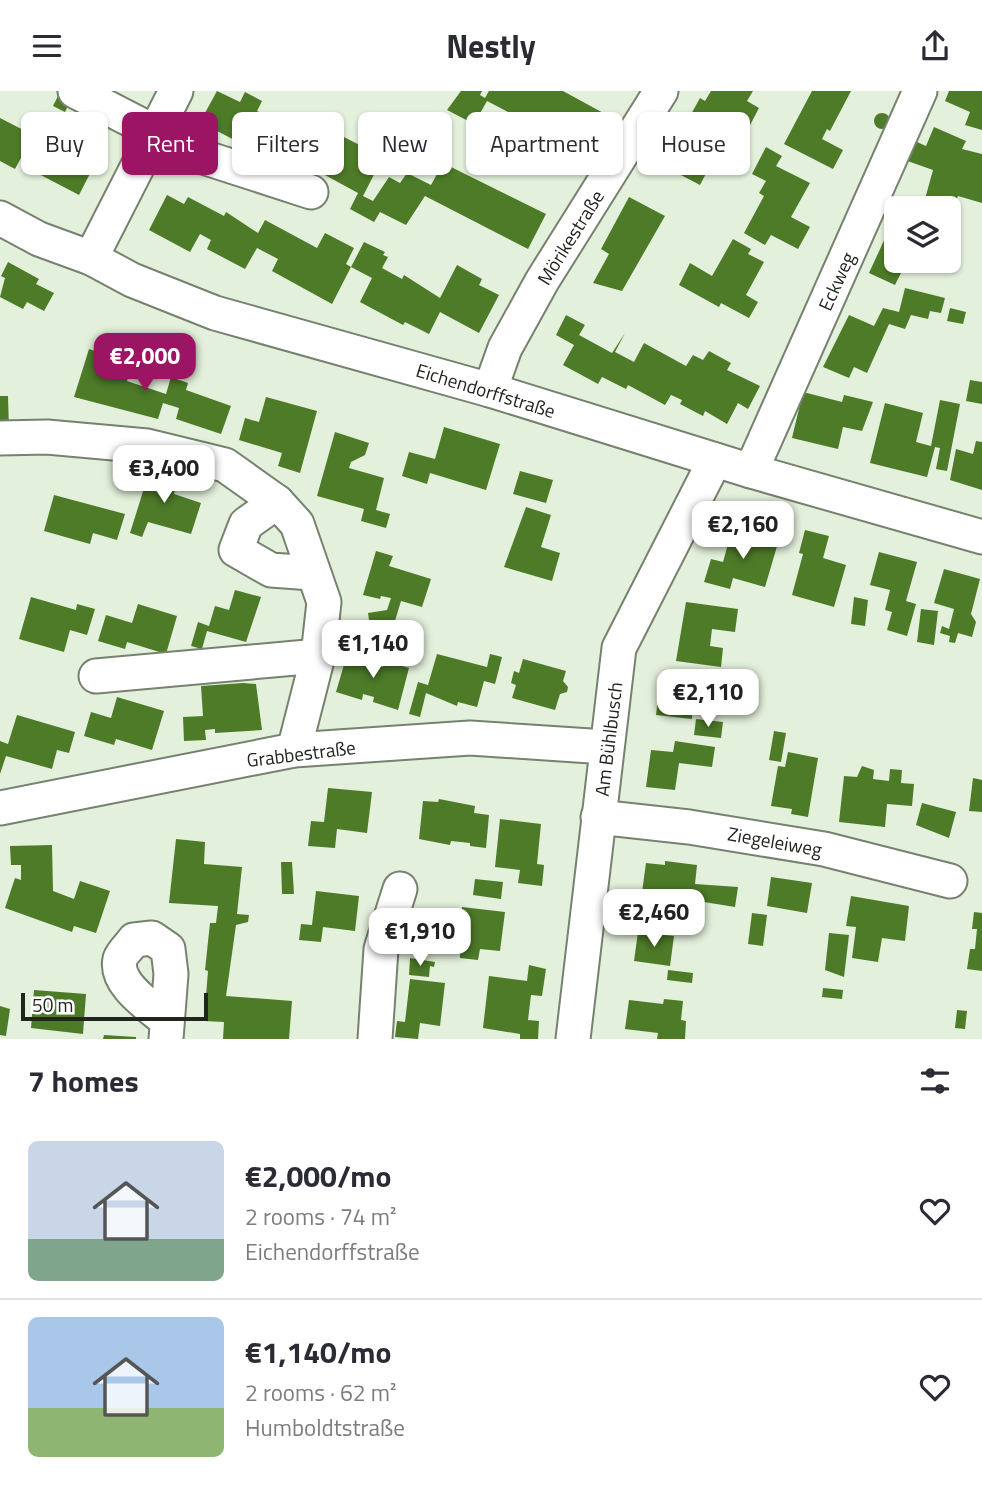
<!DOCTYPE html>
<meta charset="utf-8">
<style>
body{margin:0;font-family:"Titillium Web",sans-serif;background:#f2f2f3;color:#2b2b33;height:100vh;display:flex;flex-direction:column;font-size:26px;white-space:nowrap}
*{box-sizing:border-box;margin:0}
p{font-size:23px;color:#7c7c81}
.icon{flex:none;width:38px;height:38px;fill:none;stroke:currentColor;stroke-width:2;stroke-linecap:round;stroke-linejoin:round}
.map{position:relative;height:948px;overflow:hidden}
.panel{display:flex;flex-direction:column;background:#fff;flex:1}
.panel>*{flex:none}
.banner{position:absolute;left:21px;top:21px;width:942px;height:63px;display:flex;gap:14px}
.controls{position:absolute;left:884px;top:105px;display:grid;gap:14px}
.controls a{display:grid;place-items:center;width:77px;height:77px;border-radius:10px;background:#fff;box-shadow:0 2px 5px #0004;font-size:35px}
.scale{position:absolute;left:21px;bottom:18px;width:187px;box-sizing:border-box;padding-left:7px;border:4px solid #20251d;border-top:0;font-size:19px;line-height:24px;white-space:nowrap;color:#20251d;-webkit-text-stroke:5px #fff;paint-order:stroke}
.price{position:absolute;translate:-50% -60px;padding:0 16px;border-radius:14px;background:#fff;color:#222;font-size:23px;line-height:46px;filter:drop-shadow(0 2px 4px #0008)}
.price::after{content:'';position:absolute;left:50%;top:42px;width:21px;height:16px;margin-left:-10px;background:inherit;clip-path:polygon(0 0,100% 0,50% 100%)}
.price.selected{background:#9c1464;color:#fff}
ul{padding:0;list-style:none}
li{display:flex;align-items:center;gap:21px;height:175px;padding:0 28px}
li+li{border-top:2px solid #e1e1e2}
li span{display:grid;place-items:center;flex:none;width:196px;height:140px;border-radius:10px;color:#555}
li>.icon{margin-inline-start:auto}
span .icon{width:84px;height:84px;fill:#fffc;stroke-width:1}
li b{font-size:30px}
h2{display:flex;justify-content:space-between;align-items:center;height:84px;padding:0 28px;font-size:30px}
.pill{padding:0 24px;border-radius:10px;background:#fff;box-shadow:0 2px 5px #0004;font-size:24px;line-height:63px}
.pill.selected{background:#9c1464;color:#fff}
header{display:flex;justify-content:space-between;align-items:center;height:91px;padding:0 28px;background:#fff;font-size:32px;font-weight:700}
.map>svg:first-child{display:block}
</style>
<header><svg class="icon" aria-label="menu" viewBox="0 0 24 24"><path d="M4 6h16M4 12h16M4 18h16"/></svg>Nestly<svg class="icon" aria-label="share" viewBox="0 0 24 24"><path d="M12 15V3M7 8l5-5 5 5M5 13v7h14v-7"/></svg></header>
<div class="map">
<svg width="982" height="948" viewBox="0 0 982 948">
<rect width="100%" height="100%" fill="#e3f0db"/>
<g fill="#4d7b28">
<polygon points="217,0 240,11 245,1 262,10 257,20 308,43 315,31 330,39 316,65 302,58 294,73 261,55 253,70 235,61 240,52 200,31"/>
<polygon points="461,0 482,0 480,4 485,7 489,0 563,0 607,24 587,61 545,38 549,32 529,22 525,30 487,10 474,33 447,19"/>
<polygon points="711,0 753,0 747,10 759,17 749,36 724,22 719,31 715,29 699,59 714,67 700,94 658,72 679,31 685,34 700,7 705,10"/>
<polygon points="812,0 851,0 830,40 827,38 822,48 843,59 833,78 784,53"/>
<polygon points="949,0 982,0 982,39 965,34 970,21 945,10"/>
<polygon points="59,3 71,9 65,21 53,15"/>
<circle cx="882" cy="30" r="8"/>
<polygon points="0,27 33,44 41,29 59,38 63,31 87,43 81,55 99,65 79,104 35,81 41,70 26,61 28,54 15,78 0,70"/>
<polygon points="934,36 966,50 962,58 982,63 982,112 958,105 954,116 925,108 933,79 899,67 908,47 926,55"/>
<polygon points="342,45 383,66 363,105 373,110 389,86 400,92 407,82 431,94 443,72 546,123 528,158 425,105 406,134 380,121 374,131 350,118 358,102 323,83"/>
<polygon points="766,56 782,65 776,75 810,92 791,126 810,136 798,158 771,144 765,154 744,142 764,105 759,102 766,90 752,83"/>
<polygon points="167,104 184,113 188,106 224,125 226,121 258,142 265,129 317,157 325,142 354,157 346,173 351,176 332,213 272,180 278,168 257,157 245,178 207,158 211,149 200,143 190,161 149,139"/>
<polygon points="629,106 665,125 622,200 593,192 609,163 601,158"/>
<polygon points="892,132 896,134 896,170 907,170 895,194 869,182"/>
<polygon points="733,148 751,158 748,163 764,171 746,204 758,211 749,227 721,212 719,216 679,194 690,172 712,185"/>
<polygon points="364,151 385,161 383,164 388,166 382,177 402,188 404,184 440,207 457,174 482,188 479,194 499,204 479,242 440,221 429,243 405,231 403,234 360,211 372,187 351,176"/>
<polygon points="8,171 39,188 36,193 54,202 44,220 27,211 23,218 0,206 5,187 1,185"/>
<polygon points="905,197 945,207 941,222 930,220 928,228 911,224 905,238 889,233 867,282 854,276 849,287 823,276 849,224 874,235 883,217 899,221"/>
<polygon points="950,217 966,221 963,233 947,230"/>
<polygon points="566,224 585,234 579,244 612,262 625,242 615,261 634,271 644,252 686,275 693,264 703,269 709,260 731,272 727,279 760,295 748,318 738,312 727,333 705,320 703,325 680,313 682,309 671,304 665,314 628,294 626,298 602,286 598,293 563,274 574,254 556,244"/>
<polygon points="120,255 136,260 127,290 166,303 171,286 188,292 186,299 231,315 221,343 176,328 179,317 163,312 158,328 74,306 89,258 116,267"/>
<polygon points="970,289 982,291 982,313 966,310"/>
<polygon points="803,301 842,311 844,304 873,311 862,340 843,336 838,358 792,347"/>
<polygon points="0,305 8,305 9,339 0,339"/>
<polygon points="266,306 317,320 300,382 278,375 282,362 239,349 245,327 259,331"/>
<polygon points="940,309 960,313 947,380 936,378 940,357 935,356 927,386 870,372 885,312 923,322 916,351 931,355"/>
<polygon points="444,336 500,353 486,399 430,382 427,393 402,385 409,361 435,368"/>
<polygon points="335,341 369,352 365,364 351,371 349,377 384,387 376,419 390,423 386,437 361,430 364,418 317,405"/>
<polygon points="976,350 982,351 982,399 950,389 956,358 973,363"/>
<polygon points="151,375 179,384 174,403 201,412 191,443 148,431 142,446 130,442"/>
<polygon points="520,380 553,389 546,412 513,403"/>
<polygon points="54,404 125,423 117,449 93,442 90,453 44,440"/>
<polygon points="526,416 551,424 541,456 560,462 552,490 504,476"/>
<polygon points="732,439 778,452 765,496 733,487 730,498 704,491 711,468 723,471"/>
<polygon points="805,439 829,445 823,467 846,474 834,516 792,504 803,463 799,462"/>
<polygon points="376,460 393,465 389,475 431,488 422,516 401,510 394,533 370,536 368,522 387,519 391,507 381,505 380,508 363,504"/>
<polygon points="879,461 917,471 906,510 916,513 907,545 887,539 892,521 885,519 890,499 870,494"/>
<polygon points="944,478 980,488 971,523 976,531 972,546 958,542 955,552 949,551 950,545 940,542 942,535 949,538 954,518 934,512"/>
<polygon points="235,499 261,506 246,551 207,540 202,558 191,555 198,531 209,535 215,515 229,519"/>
<polygon points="31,506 76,519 77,513 95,518 87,544 70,539 64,561 19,548"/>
<polygon points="854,506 868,509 865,535 851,533"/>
<polygon points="686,511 738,518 735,541 712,538 710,555 723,557 721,576 676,570"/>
<polygon points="138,513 177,525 166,563 127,551 125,558 98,550 106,524 132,532"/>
<polygon points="921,518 938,520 934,554 917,551"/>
<polygon points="348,560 373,567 372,572 383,576 384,570 409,577 398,619 373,611 374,606 363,603 362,609 336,601"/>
<polygon points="437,563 487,576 490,563 502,566 495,593 484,590 477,616 458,611 457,615 426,602 420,626 409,623 418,591 428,594"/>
<polygon points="523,568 566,580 563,590 568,596 567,601 560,603 555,619 512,607 516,594 511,592 514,580 519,582"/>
<polygon points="660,591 692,594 692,628 656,624"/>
<polygon points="243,592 256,593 262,639 215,642 215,638 205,639 206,649 184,650 183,626 203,625 201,595"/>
<polygon points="117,606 164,620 152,659 116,648 114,654 84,645 91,621 111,627"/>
<polygon points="17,624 75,641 69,662 57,659 52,678 6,665 0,683 0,650 8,653"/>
<polygon points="696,628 723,631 721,647 694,644"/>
<polygon points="774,640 786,642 781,671 769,669"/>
<polygon points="675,650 715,656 712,676 679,672 675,699 646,696 651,659 673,661"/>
<polygon points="788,661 818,667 808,726 791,723 792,718 771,715 778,675 785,676"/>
<polygon points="862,675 874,679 873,688 889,690 890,678 902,679 901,692 914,693 912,715 887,713 885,736 839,731 844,685 857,686"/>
<polygon points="973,687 982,689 982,721 969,720"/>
<polygon points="328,697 372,701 367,742 337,738 335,757 308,755 311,730 324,731"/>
<polygon points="439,708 475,715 474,722 489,724 486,757 470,755 470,752 451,750 450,754 419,748 423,710 438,711"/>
<polygon points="922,712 956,721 949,747 916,734"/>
<polygon points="500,728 541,733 537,773 544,774 542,795 518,792 520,779 495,776"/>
<polygon points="176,748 205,751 204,773 242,776 237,823 249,824 248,831 236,834 226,905 292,910 289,948 223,948 224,931 204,930 208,880 205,879 210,832 216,832 218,815 169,812"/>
<polygon points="52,754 53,800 74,808 80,790 110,800 96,842 74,835 72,841 5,817 15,787 21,789 21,774 11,774 10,755"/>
<polygon points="665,770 697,774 695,793 738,796 735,816 642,801 646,772 665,774"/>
<polygon points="281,771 292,771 294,803 282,803"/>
<polygon points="771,786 812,792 807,822 767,815"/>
<polygon points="475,788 503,791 501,808 473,804"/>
<polygon points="316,800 359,805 355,840 323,836 321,851 299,849 301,833 312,834"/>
<polygon points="851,805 909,815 905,850 882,847 878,871 852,867 856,836 846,835"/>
<polygon points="462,816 505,821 500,860 480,858 478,869 460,867 459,844 453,844 455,826 461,827"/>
<polygon points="974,821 982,822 982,880 967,878 970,858 975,858 977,838 972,838"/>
<polygon points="752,822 767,824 763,855 748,853"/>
<polygon points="638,841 674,845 670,875 634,870"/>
<polygon points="829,842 849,844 844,886 825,879"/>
<polygon points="410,867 435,871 434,876 430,875 429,886 409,884"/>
<polygon points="529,874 546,878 542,905 531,904 528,929 539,930 538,948 520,948 520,943 483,937 489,885 527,890"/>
<polygon points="668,879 693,882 692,892 667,889"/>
<polygon points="410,888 445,892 440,935 420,932 418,948 395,946 397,930 405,931"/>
<polygon points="823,897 843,899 842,908 822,906"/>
<polygon points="34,899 86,903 83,943 31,937"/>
<polygon points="664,908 683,910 681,929 686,930 685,948 657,948 658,942 625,938 629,909 663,913"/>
<polygon points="0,915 10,918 6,945 0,944"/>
<polygon points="957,919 967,920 965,938 955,937"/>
<polygon points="104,944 136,946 136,948 103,948"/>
</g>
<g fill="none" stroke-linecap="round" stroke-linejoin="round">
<defs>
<g id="minor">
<polyline points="75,0 203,66 311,101"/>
<polyline points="0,127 39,148 91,167 132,189 215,222 490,299 751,380 982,446"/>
<polyline points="91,167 176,0"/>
<polyline points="490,299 505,257 542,190 661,0"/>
<polyline points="0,347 47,346 147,355 225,374 277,411 297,433 324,511 318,565 294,659"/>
<polyline points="751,380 920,0"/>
<polyline points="277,411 246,433 236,459 271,479 312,482"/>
<polyline points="96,585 318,565"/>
<polyline points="0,717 294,659 470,647 606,656"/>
<polyline points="598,726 689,736 824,758 950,790"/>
<path d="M 166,948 L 171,883 L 168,858 L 152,847 L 134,849 C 130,855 122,862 120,868 C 114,893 151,916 167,930"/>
<polyline points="375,948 381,858 400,798"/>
<polyline points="573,948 619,557 715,369"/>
</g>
</defs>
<use href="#minor" stroke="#76816f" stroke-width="37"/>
<use href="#minor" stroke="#fff" stroke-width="33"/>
</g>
<g text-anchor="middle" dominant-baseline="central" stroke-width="5" stroke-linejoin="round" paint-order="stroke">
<g font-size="19" fill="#20251d" stroke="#fff">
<text transform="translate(570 146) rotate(-58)">Mörikestraße</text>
<text transform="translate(836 190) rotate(-66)">Eckweg</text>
<text transform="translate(486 299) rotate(17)">Eichendorffstraße</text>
<text transform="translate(608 648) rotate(-83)">Am Bühlbusch</text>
<text transform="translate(301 662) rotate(-7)">Grabbestraße</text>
<text transform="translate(775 750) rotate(10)">Ziegeleiweg</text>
</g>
</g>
</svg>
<div class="controls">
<a><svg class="icon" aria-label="layers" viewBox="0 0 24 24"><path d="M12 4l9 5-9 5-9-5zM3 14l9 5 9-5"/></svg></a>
</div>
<div class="scale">50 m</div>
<b class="price selected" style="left:145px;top:302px">€2,000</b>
<b class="price" style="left:164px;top:414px">€3,400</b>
<b class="price" style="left:743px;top:470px">€2,160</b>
<b class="price" style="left:373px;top:589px">€1,140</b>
<b class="price" style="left:708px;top:638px">€2,110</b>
<b class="price" style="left:654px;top:858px">€2,460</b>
<b class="price" style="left:420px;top:877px">€1,910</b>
<div class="banner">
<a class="pill">Buy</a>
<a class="pill selected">Rent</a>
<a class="pill">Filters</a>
<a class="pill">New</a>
<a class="pill">Apartment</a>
<a class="pill">House</a>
</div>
</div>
<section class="panel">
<h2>7 homes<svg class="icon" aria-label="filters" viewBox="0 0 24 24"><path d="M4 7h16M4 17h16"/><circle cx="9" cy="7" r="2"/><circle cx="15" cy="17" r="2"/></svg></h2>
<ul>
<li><span style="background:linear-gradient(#c9d6e8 70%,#7fa58c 0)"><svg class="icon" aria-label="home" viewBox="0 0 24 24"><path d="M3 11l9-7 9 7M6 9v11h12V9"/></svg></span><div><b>€2,000/mo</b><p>2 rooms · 74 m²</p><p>Eichendorffstraße</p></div><svg class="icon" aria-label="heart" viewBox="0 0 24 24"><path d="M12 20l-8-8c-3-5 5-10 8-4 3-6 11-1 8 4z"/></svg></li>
<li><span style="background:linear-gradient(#a9c7e8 65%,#8fb573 0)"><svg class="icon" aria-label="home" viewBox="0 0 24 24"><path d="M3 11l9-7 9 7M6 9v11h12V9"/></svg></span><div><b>€1,140/mo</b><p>2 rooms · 62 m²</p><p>Humboldtstraße</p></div><svg class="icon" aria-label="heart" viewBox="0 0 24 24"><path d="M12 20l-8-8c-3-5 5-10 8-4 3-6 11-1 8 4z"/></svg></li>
</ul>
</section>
